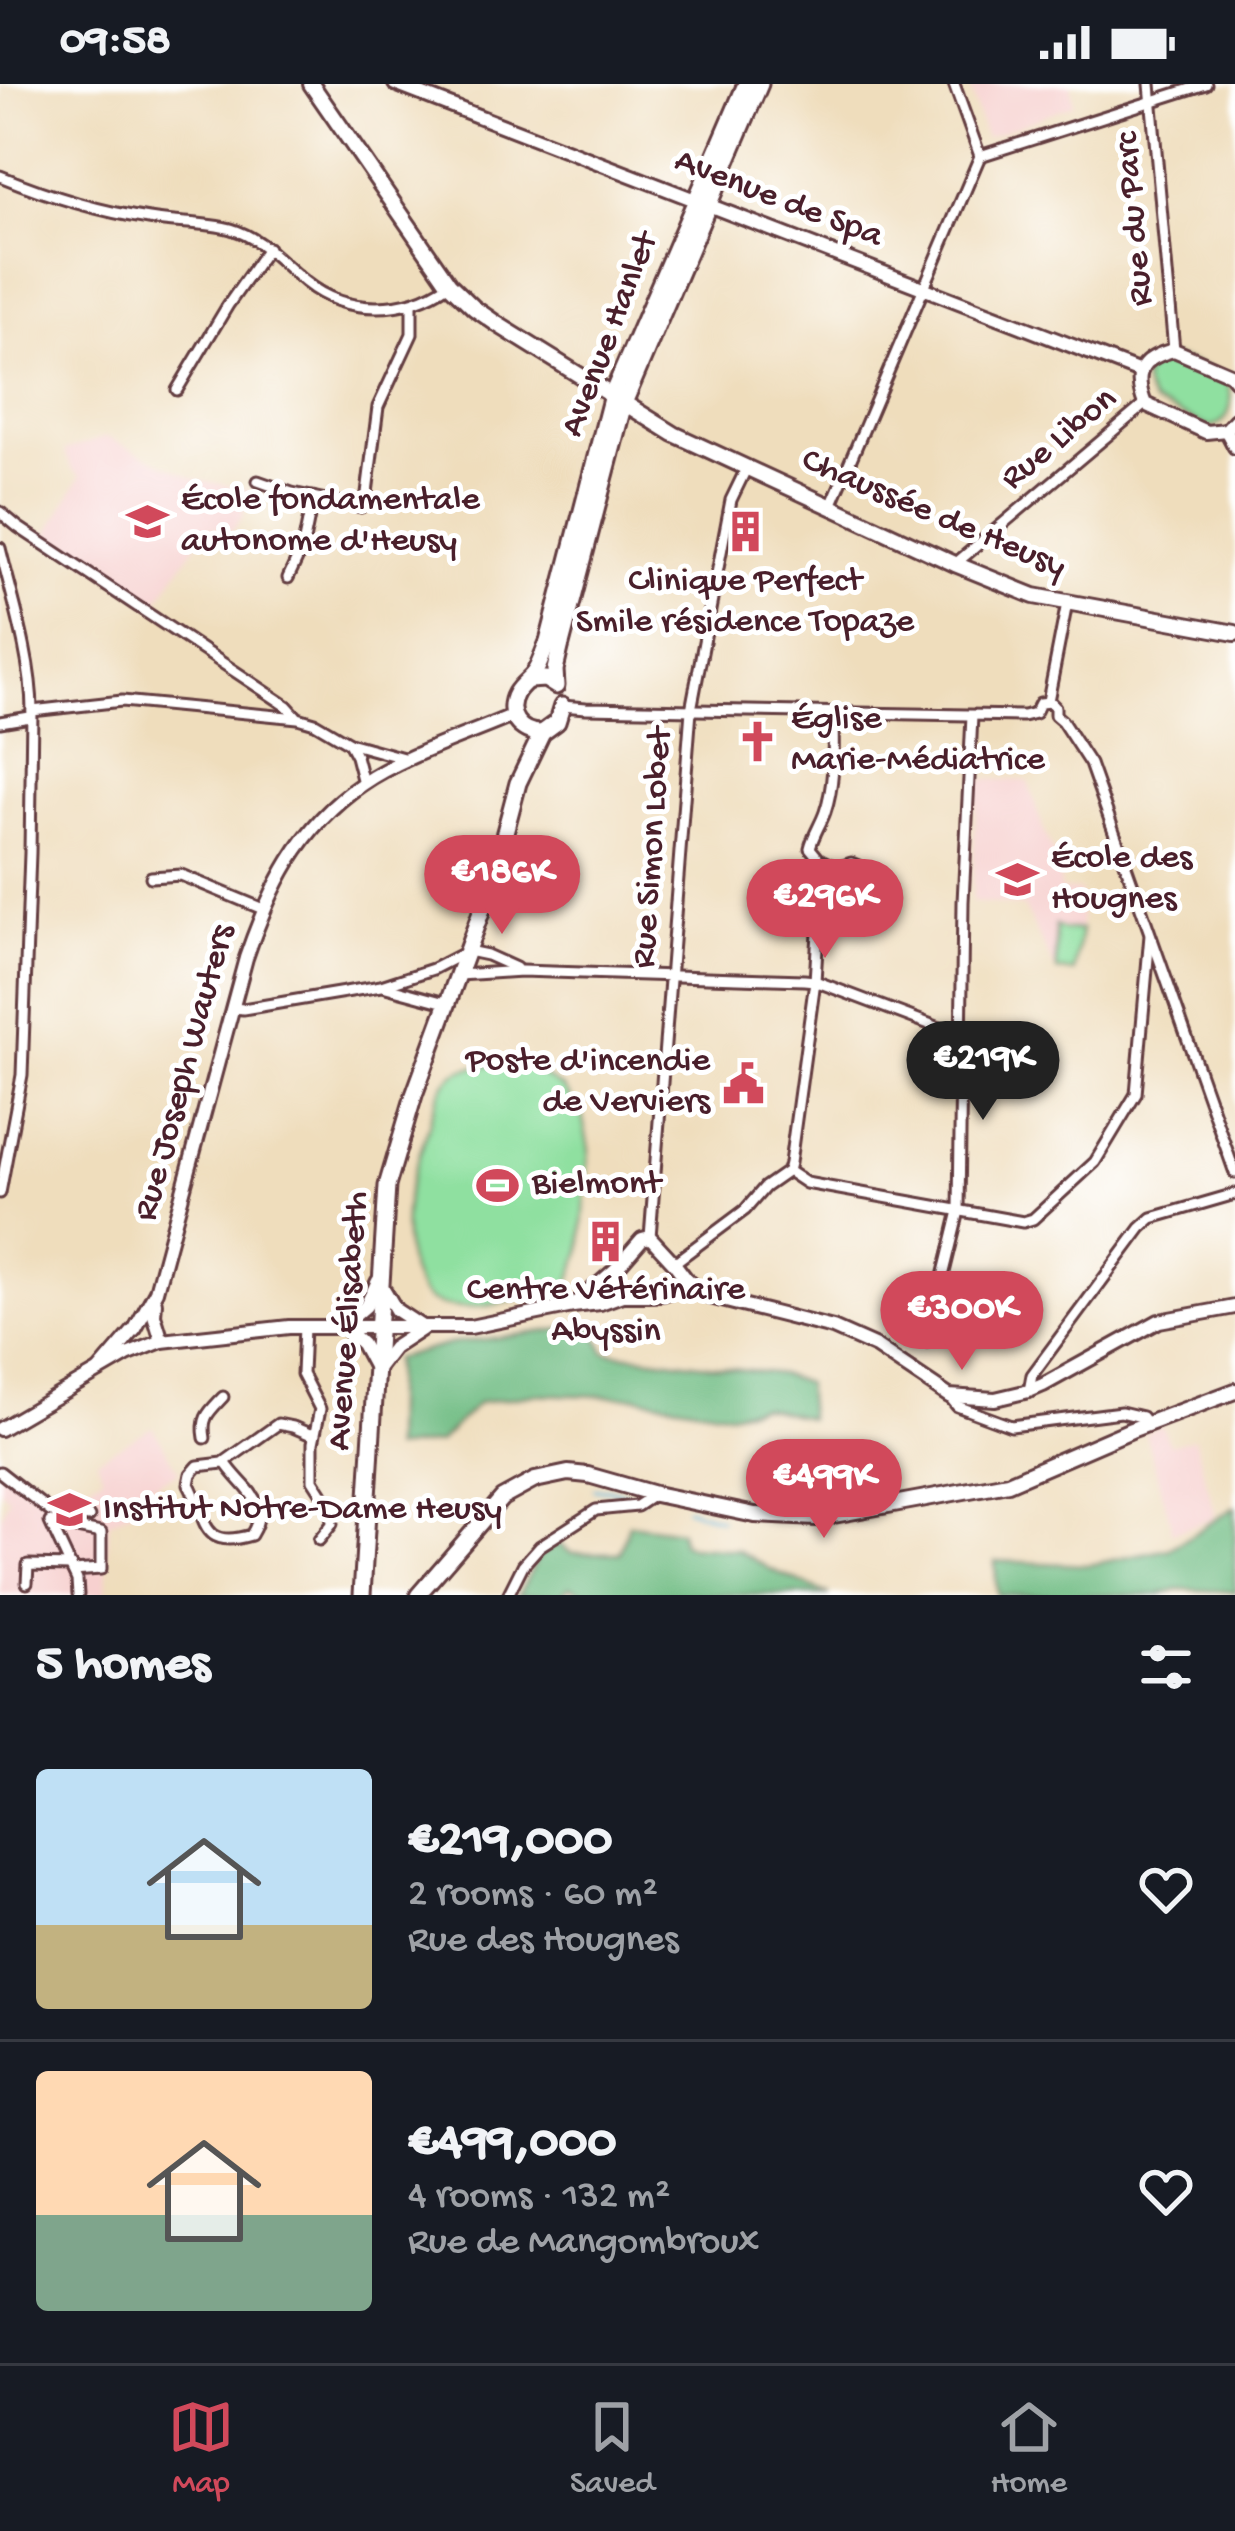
<!DOCTYPE html>
<meta charset="utf-8">
<style>
body{margin:0;font-family:"Gochi Hand",sans-serif;background:#242831;color:#f1f3f6;height:100vh;display:flex;flex-direction:column;font-size:45px;white-space:nowrap}
*{box-sizing:border-box;margin:0}
p{font-size:39px;color:#9ea1a6}
.icon{flex:none;width:66px;height:66px;fill:none;stroke:currentColor;stroke-width:2;stroke-linecap:round;stroke-linejoin:round}
.map{position:relative;height:1511px;overflow:hidden}
.side{display:flex;flex-direction:column;background:#171b24;flex:1}
.side>*{flex:none}
.price{position:absolute;translate:-50% -102px;padding:0 27px;border-radius:42px;background:#d1495b;color:#fff;font-size:39px;line-height:78px;filter:drop-shadow(0 3px 6px #0008)}
.price::after{content:'';position:absolute;left:50%;top:72px;width:36px;height:27px;margin-left:-18px;background:inherit;clip-path:polygon(0 0,100% 0,50% 100%)}
.price.active{background:#222;color:#fff}
ul{padding:0;list-style:none}
li{display:flex;align-items:center;gap:36px;height:300px;padding:0 36px}
li+li{border-top:3px solid #363941}
li span{display:grid;place-items:center;flex:none;width:336px;height:240px;border-radius:12px;color:#555}
li>.icon{margin-inline-start:auto}
span .icon{width:144px;height:144px;fill:#fffc;stroke-width:1}
li b{font-size:51px}
h2{display:flex;justify-content:space-between;align-items:center;height:144px;padding:0 36px;font-size:51px}
.status{display:flex;justify-content:space-between;align-items:center;height:84px;padding:0 60px;background:#171b24;direction:ltr}
.status svg{height:33px;fill:currentColor}
.tabs{display:flex;justify-content:space-around;align-items:center;height:168px;border-top:3px solid #363941;background:#171b24;font-size:33px;color:#9ea1a6}
.tabs a{display:grid;justify-items:center;gap:6px}
.tabs .active{color:#d1495b}
.map>svg:first-child{display:block}
</style>
<div class="status"><b>09:58</b><svg viewBox="0 0 49 12"><path d="M0 12V9h3v3zM5 12V6h3v6zM10 12V3h3v9zM15 12V0h3v12zM26 1h20v11H26zM47 4h2v5h-2z"/></svg></div>
<div class="map">
<svg width="1235" height="1511" viewBox="0 0 1235 1511">
<rect width="100%" height="100%" fill="#fff"/>
<filter id="ink" filterUnits="userSpaceOnUse"><feTurbulence type="fractalNoise" baseFrequency=".00833" numOctaves="2"/><feDisplacementMap in="SourceGraphic" scale="24" xChannelSelector="R" yChannelSelector="G"/><feConvolveMatrix kernelMatrix="1 2 1 2 8 2 1 2 1" color-interpolation-filters="sRGB"/></filter>
<filter id="wash" filterUnits="userSpaceOnUse"><feTurbulence type="fractalNoise" baseFrequency=".004" numOctaves="4" result="noise"/><feDisplacementMap in="SourceGraphic" scale="48" xChannelSelector="R" yChannelSelector="G"/><feGaussianBlur stdDeviation="2.7" result="paint"/><feColorMatrix in="noise" values="0 0 0 0 0 0 0 0 0 0 0 0 0 0 0 0 0 1.4 0 .05"/><feComposite in="paint" operator="in"/></filter>
<g filter="url(#wash)">
<rect width="100%" height="100%" fill="#efddbc"/>
<g fill="#f7d0cf">
<polygon points="969,0 1071,0 1074,20 985,54"/>
<polygon points="106,353 195,395 250,406 242,433 231,449 219,444 207,444 155,521 47,451 81,392 73,386 64,367"/>
<polygon points="977,695 1028,697 1045,750 1060,785 1060,806 1080,807 1081,846 1074,888 1056,887 1024,823 972,818"/>
<polygon points="1162,1342 1170,1361 1194,1354 1215,1428 1212,1435 1171,1449 1170,1436 1145,1349"/>
<polygon points="153,1343 179,1388 147,1404 152,1415 109,1439 106,1511 0,1511 0,1434 9,1414 0,1405 0,1372 49,1420 89,1421 83,1403 103,1392 97,1375"/>
</g>
<g fill="#8fe0a0" stroke="#6c8066" stroke-width="3">
<path d="M 1170,273 C 1186,277 1212,283 1225,294 C 1235,310 1234,340 1209,343 L 1153,319 C 1135,294 1145,282 1170,273 Z"/>
<polygon points="1055,842 1064,846 1081,846 1074,888 1057,887"/>
<path d="M 496,980 L 529,983 L 563,1004 L 582,1031 L 589,1065 L 581,1168 L 567,1205 C 531,1211 463,1235 431,1217 C 404,1201 402,1142 407,1114 C 410,1093 420,1071 426,1051 C 433,1030 437,998 459,987 C 469,982 486,982 496,980 Z"/>
</g>
<g fill="#73be86" stroke="#5e6e58" stroke-width="3">
<polygon points="592,1241 605,1268 779,1290 805,1299 808,1334 760,1322 730,1329 637,1313 534,1310 478,1319 438,1359 392,1365 394,1275 450,1260"/>
<polygon points="1235,1423 1235,1508 1178,1505 1157,1511 997,1511 995,1477 1088,1481 1170,1465"/>
<polygon points="629,1440 680,1447 681,1458 690,1463 738,1466 772,1486 830,1511 589,1511 570,1502 560,1511 518,1511 539,1472 558,1459 571,1469 620,1469"/>
</g>
<g fill="none" stroke-linecap="round" stroke-linejoin="round">
<g stroke="#58b2d6" stroke-width="3">
<polyline points="594,1405 607,1405 644,1414"/>
<polyline points="686,1424 720,1435"/>
</g>
</g>
</g>
<g filter="url(#ink)">
<g fill="none" stroke-linecap="round" stroke-linejoin="round">
<defs>
<g id="minor">
<polyline points="954,0 980,72"/>
<polyline points="1150,0 1174,266"/>
<polyline points="980,72 1206,0"/>
<path d="M 0,92 C 49,112 96,127 149,135 C 177,140 204,138 231,145 C 262,154 281,179 305,198 C 347,232 406,230 449,200"/>
<polyline points="177,306 228,221 268,164"/>
<polyline points="258,397 292,409 361,423 366,417 378,323 412,250 412,220"/>
<polyline points="831,422 980,72"/>
<polyline points="0,428 18,443 287,622 296,632"/>
<path d="M 0,464 C 12,513 32,576 32,627 L 30,769 L 22,991 L 0,1109"/>
<polyline points="955,480 1145,320"/>
<polyline points="288,494 303,462 313,413"/>
<polyline points="1048,617 1067,519"/>
<polyline points="562,622 586,624 1023,632 1035,629 1040,619 1050,618 1055,623 1055,631 1062,637 1090,680 1235,1089"/>
<polyline points="32,627 122,617 298,634 315,639 349,659 407,675"/>
<polyline points="0,638 30,633"/>
<polyline points="349,659 356,672 363,699"/>
<polyline points="837,784 851,779 868,786 871,794 863,808"/>
<polyline points="151,793 181,791 263,825"/>
<polyline points="459,891 521,887 804,896 815,897 961,952"/>
<polyline points="386,903 449,920"/>
<polyline points="234,924 243,925 381,902 433,885 468,867 487,871 516,884"/>
<polyline points="788,1087 806,1099 1023,1138 1033,1135 1095,1078 1136,1010 1150,851"/>
<polyline points="650,1153 691,626 731,416 746,385"/>
<path d="M 674,1179 L 745,1126 L 765,1103 L 788,1087 L 790,1079 L 815,897 L 819,832 L 838,789 L 837,784 L 819,775 L 810,764 C 813,751 821,740 825,728 C 836,696 833,661 833,628"/>
<polyline points="304,1243 302,1290 320,1325 313,1359 313,1396 331,1424 332,1440 319,1456"/>
<polyline points="927,1258 959,1127 963,818 972,632"/>
<polyline points="1029,1307 1032,1291 1141,1144 1152,1134 1235,1110"/>
<polyline points="949,1312 957,1322 1011,1342 1121,1328 1142,1333 1147,1340"/>
<path d="M 205,1354 C 201,1333 209,1328 223,1313"/>
<path d="M 225,1378 C 242,1405 273,1416 251,1451 C 199,1467 207,1433 189,1400 L 191,1390 L 198,1382 L 223,1379 L 278,1340 L 293,1343 L 314,1352"/>
<polyline points="0,1388 51,1428 89,1433"/>
<polyline points="50,1438 77,1496 78,1511"/>
<polyline points="51,1439 101,1449 101,1485 73,1487"/>
<polyline points="27,1499 28,1481 71,1482"/>
<polyline points="508,1511 523,1481 540,1462 596,1426 637,1422 655,1410"/>
</g>
<g id="tertiary">
<polyline points="395,0 1140,288"/>
<path d="M 1235,296 L 1230,290 L 1174,266 C 1142,274 1132,287 1145,320 L 1206,348 L 1226,346 L 1235,336"/>
<polyline points="1226,346 1235,363"/>
<path d="M 616,1185 L 614,1196 L 622,1211 C 644,1210 673,1216 686,1195"/>
<polyline points="383,1204 396,1226 422,1243"/>
<polyline points="155,1218 154,1231 162,1257"/>
<polyline points="573,1222 616,1185 642,1155 650,1153 674,1179 686,1195 706,1212 833,1244 876,1263 949,1312 995,1315 1029,1307 1043,1301 1159,1237 1235,1223"/>
<polyline points="344,1241 366,1222 378,1197"/>
<polyline points="344,1243 362,1260 376,1286 393,1264 422,1245"/>
<path d="M 99,1287 L 135,1245 L 156,1207 L 246,874 C 270,804 299,743 362,700 C 404,671 466,652 514,631"/>
<polyline points="0,1345 127,1271 162,1257 289,1243 470,1243 573,1222 600,1219 622,1211"/>
</g>
<g id="secondary">
<polyline points="311,0 449,200 474,224 497,240 674,350 955,480 1034,512 1235,549"/>
<polyline points="418,1511 502,1414 535,1396 568,1389 588,1391 655,1410 755,1431 817,1434 1008,1399 1131,1346 1235,1307"/>
</g>
<g id="trunk">
<polyline points="529,596 545,595 556,602 555,586 560,564 624,319 760,0"/>
<path d="M 542,649 C 520,650 504,630 516,609 C 522,599 531,595 536,586 C 541,577 544,567 548,558 L 612,311 L 746,0"/>
<polyline points="362,1511 387,1102 414,1011 491,801 518,699 542,649 557,638 562,622"/>
</g>
</defs>
<use href="#minor" stroke="#633c41" stroke-width="15"/>
<use href="#tertiary" stroke="#633c41" stroke-width="18"/>
<use href="#secondary" stroke="#633c41" stroke-width="20"/>
<use href="#trunk" stroke="#633c41" stroke-width="21"/>
<use href="#minor" stroke="#fff" stroke-width="9"/>
<use href="#tertiary" stroke="#fff" stroke-width="12"/>
<use href="#secondary" stroke="#fff" stroke-width="14"/>
<use href="#trunk" stroke="#fff" stroke-width="15"/>
</g>
</g>
<defs>
<symbol id="school-bare" viewBox="-9 -9 18 18"><path d="M0-5L7-2L0 1L-7-2ZM-4 1L0 2.5L4 1V4Q0 6-4 4Z" fill="#d1495b" stroke="#fff" stroke-width="2.5" paint-order="stroke"/></symbol>
<symbol id="building-bare" viewBox="-9 -9 18 18"><path d="M-4-6H4V6H1V3H-1V6H-4ZM-2.5-4.3h1.7v1.8h-1.7ZM.8-4.3h1.7v1.8H.8ZM-2.5-1h1.7V.8h-1.7ZM.8-1h1.7V.8H.8Z" fill="#d1495b" stroke="#fff" stroke-width="2.5" paint-order="stroke"/></symbol>
<symbol id="church-bare" viewBox="-9 -9 18 18"><path d="M-1.2-6h2.4v3.5h3.3v2.4h-3.3V6h-2.4V-.1h-3.3v-2.4h3.3Z" fill="#d1495b" stroke="#fff" stroke-width="2.5" paint-order="stroke"/></symbol>
<symbol id="civic-bare" viewBox="-9 -9 18 18"><path d="M-.6-6.5H3V-4.5H.6V-3L4-1V1h2V6H-6V1h2V-1L-.6-3ZM-1.2 2.5V6h2.4V2.5Z" fill="#d1495b" stroke="#fff" stroke-width="2.5" paint-order="stroke"/></symbol>
<symbol id="stadium-bare" viewBox="-9 -9 18 18"><path d="M0-5a6.5 5 0 1 0 0 10a6.5 5 0 1 0 0-10ZM-3.5-1.8h7v3.6h-7Z" fill="#d1495b" stroke="#fff" stroke-width="2.5" paint-order="stroke"/></symbol>
</defs>
<g fill-rule="evenodd">
<use href="#school-bare" x="118" y="408" width="59" height="59"/>
<use href="#building-bare" x="716" y="418" width="59" height="59"/>
<use href="#church-bare" x="728" y="628" width="59" height="59"/>
<use href="#school-bare" x="988" y="766" width="59" height="59"/>
<use href="#civic-bare" x="714" y="970" width="59" height="59"/>
<use href="#stadium-bare" x="468" y="1072" width="59" height="59"/>
<use href="#building-bare" x="576" y="1128" width="59" height="59"/>
<use href="#school-bare" x="40" y="1396" width="59" height="59"/>
</g>
<g text-anchor="middle" dominant-baseline="central" stroke-width="10" stroke-linejoin="round" paint-order="stroke">
<g font-size="36" fill="#4a1f2b" stroke="#fff">
<text transform="translate(778 116) rotate(21)">Avenue de Spa</text>
<text transform="translate(1136 135) rotate(-95)">Rue du Parc</text>
<text transform="translate(611 251) rotate(-69)">Avenue Hanlet</text>
<text transform="translate(1060 356) rotate(-40)">Rue Libon</text>
<text transform="translate(933 431) rotate(23)">Chaussée de Heusy</text>
<text transform="translate(654 764) rotate(-86)">Rue Simon Lobet</text>
<text transform="translate(186 989) rotate(-75)">Rue Joseph Wauters</text>
<text transform="translate(350 1237) rotate(-86)">Avenue Élisabeth</text>
</g>
<g font-size="36" fill="#4a1f2b" stroke="#fff" text-anchor="start">
<text x="181" y="417">École fondamentale<tspan x="181" dy="41">autonome d'Heusy</tspan></text>
<text x="745" y="498" text-anchor="middle">Clinique Perfect<tspan x="745" dy="41">Smile résidence Topaze</tspan></text>
<text x="791" y="636">Église<tspan x="791" dy="41">Marie-Médiatrice</tspan></text>
<text x="1051" y="775">École des<tspan x="1051" dy="41">Hougnes</tspan></text>
<text x="710" y="978" text-anchor="end">Poste d'incendie<tspan x="710" dy="41">de Verviers</tspan></text>
<text x="532" y="1101">Bielmont</text>
<text x="606" y="1207" text-anchor="middle">Centre Vétérinaire<tspan x="606" dy="41">Abyssin</tspan></text>
<text x="103" y="1426">Institut Notre-Dame Heusy</text>
</g>
</g>
</svg>
<b class="price" style="left:502px;top:853px">€186K</b>
<b class="price" style="left:825px;top:877px">€296K</b>
<b class="price active" style="left:983px;top:1039px">€219K</b>
<b class="price" style="left:962px;top:1289px">€300K</b>
<b class="price" style="left:824px;top:1457px">€499K</b>
</div>
<section class="side">
<h2>5 homes<svg class="icon" aria-label="filters" viewBox="0 0 24 24"><path d="M4 7h16M4 17h16"/><circle cx="9" cy="7" r="2"/><circle cx="15" cy="17" r="2"/></svg></h2>
<ul>
<li><span style="background:linear-gradient(#bfe0f5 65%,#c2b280 0)"><svg class="icon" aria-label="home" viewBox="0 0 24 24"><path d="M3 11l9-7 9 7M6 9v11h12V9"/></svg></span><div><b>€219,000</b><p>2 rooms · 60 m²</p><p>Rue des Hougnes</p></div><svg class="icon" aria-label="heart" viewBox="0 0 24 24"><path d="M12 20l-8-8c-3-5 5-10 8-4 3-6 11-1 8 4z"/></svg></li>
<li><span style="background:linear-gradient(#ffd9b3 60%,#7fa58c 0)"><svg class="icon" aria-label="home" viewBox="0 0 24 24"><path d="M3 11l9-7 9 7M6 9v11h12V9"/></svg></span><div><b>€499,000</b><p>4 rooms · 132 m²</p><p>Rue de Mangombroux</p></div><svg class="icon" aria-label="heart" viewBox="0 0 24 24"><path d="M12 20l-8-8c-3-5 5-10 8-4 3-6 11-1 8 4z"/></svg></li>
</ul>
</section>
<nav class="tabs">
<a class="active"><svg class="icon" aria-label="map" viewBox="0 0 24 24"><path d="M3 6l6-2 6 2 6-2v14l-6 2-6-2-6 2zM9 4v14M15 6v14"/></svg>Map</a>
<a><svg class="icon" aria-label="saved" viewBox="0 0 24 24"><path d="M7 4h10v16l-5-4-5 4z"/></svg>Saved</a>
<a><svg class="icon" aria-label="home" viewBox="0 0 24 24"><path d="M3 11l9-7 9 7M6 9v11h12V9"/></svg>Home</a>
</nav>
